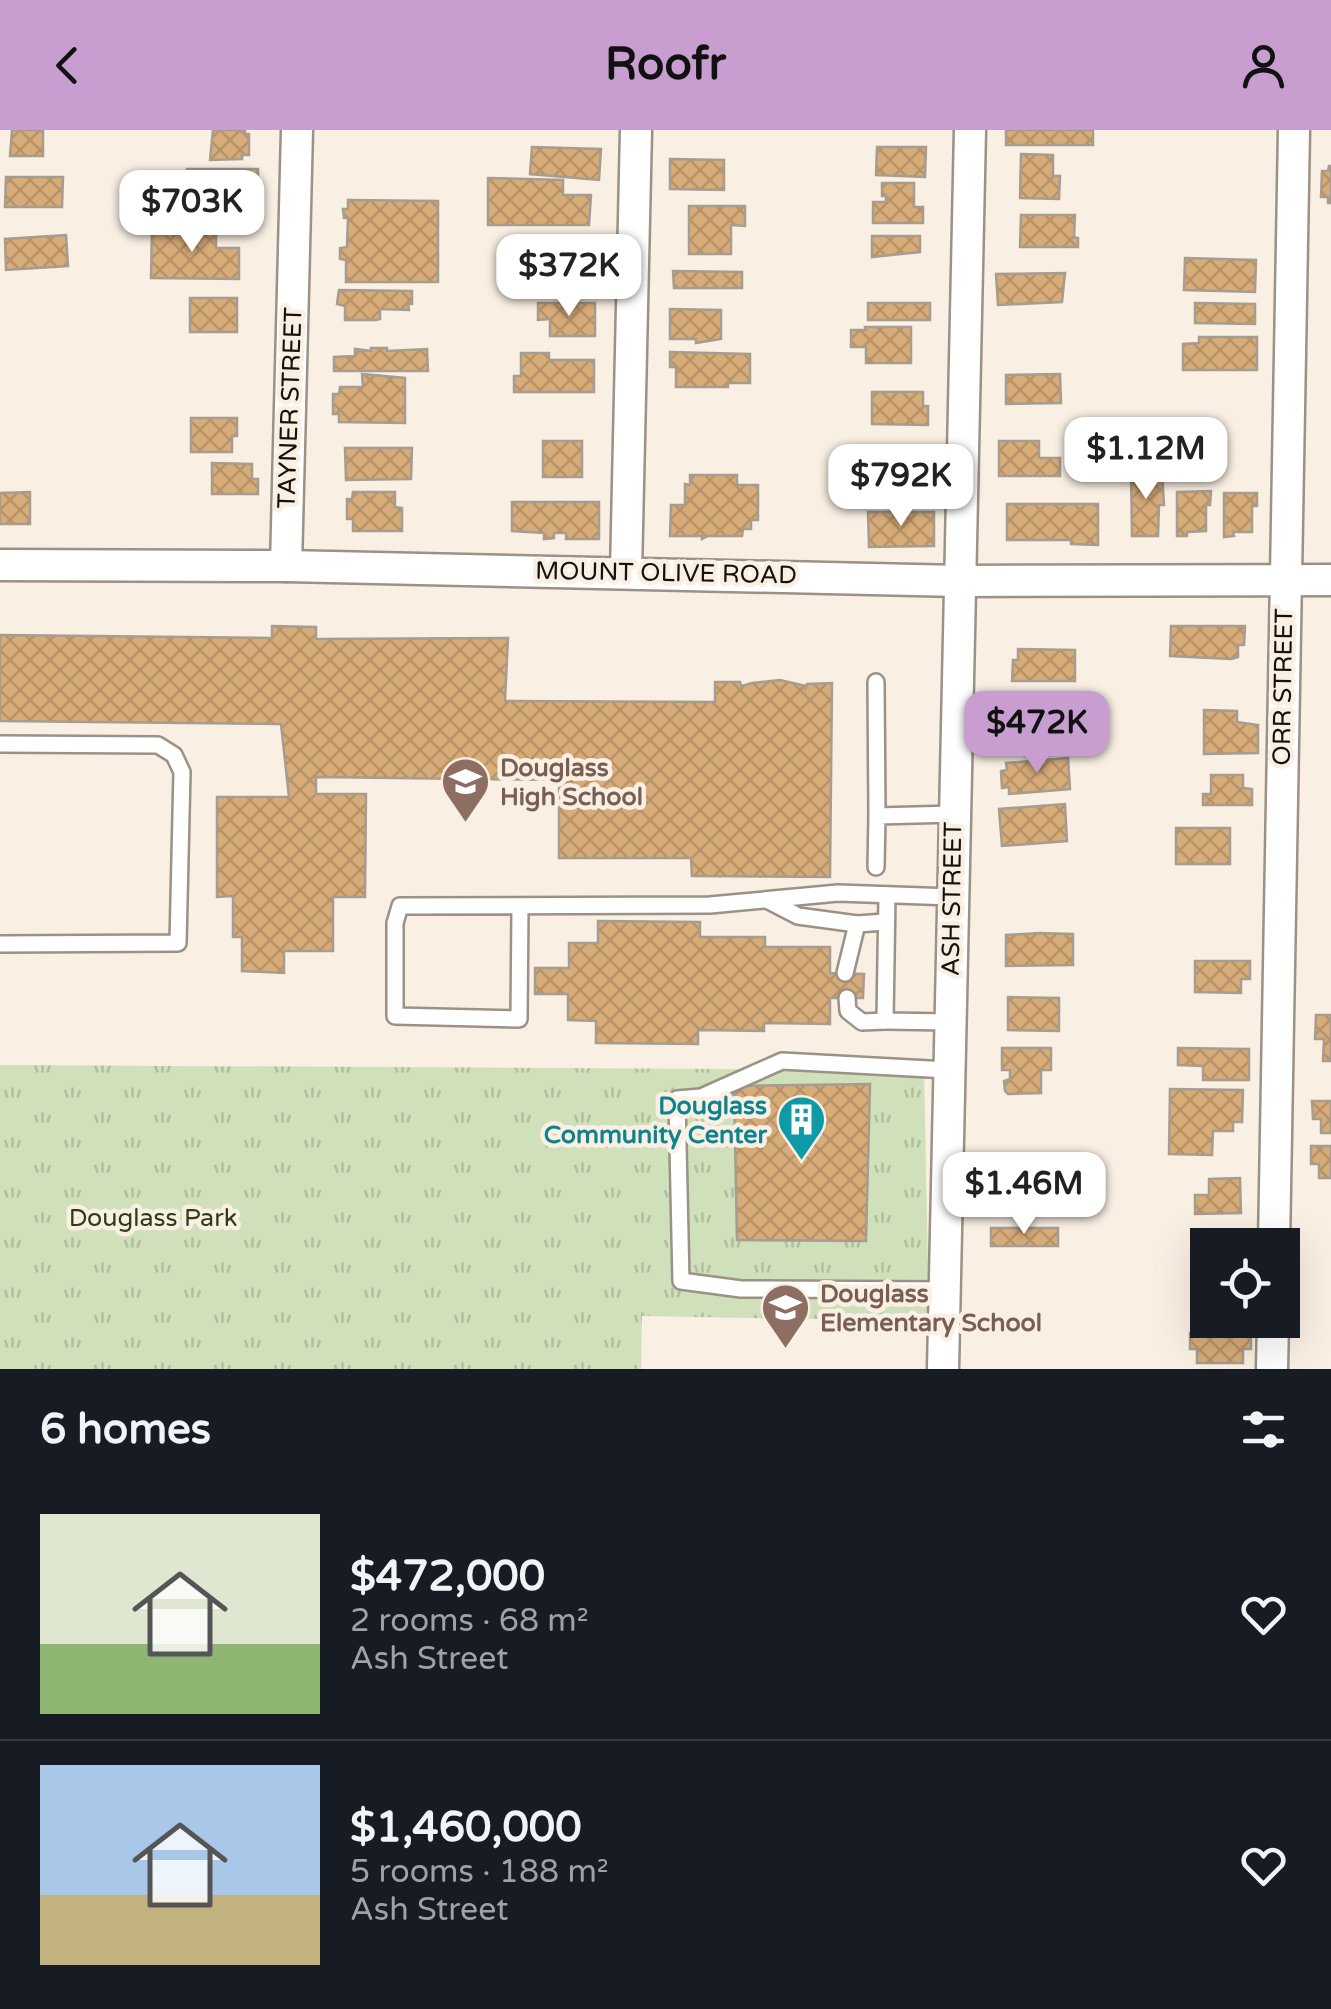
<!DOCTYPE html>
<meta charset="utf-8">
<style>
body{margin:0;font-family:"Varela Round",sans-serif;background:#20242c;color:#f1f3f6;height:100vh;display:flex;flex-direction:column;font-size:38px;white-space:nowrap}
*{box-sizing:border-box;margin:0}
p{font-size:32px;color:#9ea1a6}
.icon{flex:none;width:55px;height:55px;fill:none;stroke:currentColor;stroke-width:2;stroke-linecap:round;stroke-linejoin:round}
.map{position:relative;height:1239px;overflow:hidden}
.sheet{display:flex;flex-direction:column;background:#171b24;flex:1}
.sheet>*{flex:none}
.tools{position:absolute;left:1190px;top:1098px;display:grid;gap:20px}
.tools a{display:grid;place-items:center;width:110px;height:110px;border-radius:0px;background:#171b24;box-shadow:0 10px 40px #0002;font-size:50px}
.price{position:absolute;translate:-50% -85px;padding:0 22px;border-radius:20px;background:#fff;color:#222;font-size:32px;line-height:65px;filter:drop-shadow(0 2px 5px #0008)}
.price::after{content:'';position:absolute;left:50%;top:60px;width:30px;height:22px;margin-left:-15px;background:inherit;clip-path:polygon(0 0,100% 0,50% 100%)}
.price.selected{background:#c79ecf;color:#111}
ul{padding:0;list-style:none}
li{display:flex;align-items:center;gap:30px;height:250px;padding:0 40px}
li+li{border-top:2px solid #363941}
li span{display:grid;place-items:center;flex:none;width:280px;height:200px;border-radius:0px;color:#555}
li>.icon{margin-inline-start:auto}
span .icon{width:120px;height:120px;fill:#fffc;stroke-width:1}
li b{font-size:42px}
h2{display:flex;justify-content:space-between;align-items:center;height:120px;padding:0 40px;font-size:42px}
header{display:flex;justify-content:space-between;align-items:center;height:130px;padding:0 40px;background:#c79ecf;color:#111;font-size:45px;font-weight:700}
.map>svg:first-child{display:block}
</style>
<header><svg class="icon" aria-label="back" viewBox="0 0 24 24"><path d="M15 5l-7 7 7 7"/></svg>Roofr<svg class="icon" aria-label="person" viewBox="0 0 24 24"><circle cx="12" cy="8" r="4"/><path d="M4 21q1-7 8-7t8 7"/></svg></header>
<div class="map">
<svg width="1331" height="1239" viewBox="0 0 1331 1239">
<defs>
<pattern id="park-tufts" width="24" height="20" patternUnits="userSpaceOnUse" patternTransform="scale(2.5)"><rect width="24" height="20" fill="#cfe0ba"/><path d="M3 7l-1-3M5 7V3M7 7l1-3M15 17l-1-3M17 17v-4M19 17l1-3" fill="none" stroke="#b1bf9f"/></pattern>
<pattern id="building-cross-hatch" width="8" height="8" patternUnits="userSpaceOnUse" patternTransform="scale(2.5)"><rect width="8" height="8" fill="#d8ac79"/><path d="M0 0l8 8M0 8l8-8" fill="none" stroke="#b89367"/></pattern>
</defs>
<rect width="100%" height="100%" fill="#faefe3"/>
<polygon fill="url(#park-tufts)" points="0,935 924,940 929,1191 642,1186 641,1239 0,1239"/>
<g fill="url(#building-cross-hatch)" stroke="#a69c90" stroke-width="2.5">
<polygon points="12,0 43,0 43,26 10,26"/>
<polygon points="213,0 245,0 245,4 249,4 249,25 242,25 242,29 210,30"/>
<rect x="1006" y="0" width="87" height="15"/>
<polygon points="532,17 601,19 599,50 530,44"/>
<polygon points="877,17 926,17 925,47 876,45"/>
<polygon points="1021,24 1053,25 1053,46 1060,46 1059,69 1020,68"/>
<polygon points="670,29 724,30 724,60 670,59"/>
<polygon points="1329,36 1331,36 1331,73 1328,73 1328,67 1321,67 1322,41 1328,41"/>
<polygon points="187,39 258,39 258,70 211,70 210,90 187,89 187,70 182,69 182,61 187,61"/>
<polygon points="6,47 63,47 62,77 5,77"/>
<polygon points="488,48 563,50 563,65 591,65 589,95 488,95"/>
<polygon points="882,53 914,53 914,77 923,77 923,93 873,93 873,72 886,72 886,66 882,66"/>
<polygon points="348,70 438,71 438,152 346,152 346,130 340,129 340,118 347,117 348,88 344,88 343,79 348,79"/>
<polygon points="689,76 745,76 745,96 731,95 731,124 689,124"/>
<polygon points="1021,85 1075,85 1074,107 1078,108 1078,117 1020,117"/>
<polygon points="152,97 216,97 216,118 239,118 239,149 151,148"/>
<polygon points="66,105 68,136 6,140 5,109"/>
<polygon points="872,106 920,106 920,122 872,127"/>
<polygon points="514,107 586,107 587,130 581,130 581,157 550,157 551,142 514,142"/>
<polygon points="1185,128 1256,130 1255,162 1184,160"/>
<polygon points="673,141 742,142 742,158 674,158"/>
<polygon points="1065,143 1062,172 998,175 996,144"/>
<polygon points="339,160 412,161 412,174 408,174 409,180 380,179 380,189 376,190 345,190 345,176 337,174"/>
<rect x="190" y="168" width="47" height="34"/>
<polygon points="538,173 595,173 595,206 550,206 550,189 538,190"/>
<rect x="868" y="173" width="62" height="17"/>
<polygon points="1195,173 1255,174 1255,194 1195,193"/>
<polygon points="670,179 721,180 721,209 696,213 696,209 670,209"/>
<polygon points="865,197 911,197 911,233 866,233 866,217 851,217 851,200 866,200"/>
<polygon points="1199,207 1257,207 1257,240 1183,240 1183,214 1199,213"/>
<polygon points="371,218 387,218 387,221 427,219 428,241 334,241 334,227 355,226 355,219 371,221"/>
<polygon points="670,222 750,224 750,253 728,253 728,257 676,257 676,237 670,237"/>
<polygon points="521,223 549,223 549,230 594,230 594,262 514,262 514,246 521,246"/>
<polygon points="362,244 405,248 405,293 339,292 339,284 333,284 333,264 339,264 340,257 363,257"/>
<polygon points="1060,244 1061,273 1006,274 1006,245"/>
<polygon points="872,262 923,262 923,276 928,276 928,295 872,294"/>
<polygon points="191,288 237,288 237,306 232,306 232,322 191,322"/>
<rect x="543" y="311" width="39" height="36"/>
<polygon points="999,311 1039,311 1039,328 1060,328 1060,346 999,346"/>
<polygon points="345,318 412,318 411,349 346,350"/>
<polygon points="212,333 252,334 252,349 258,349 258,364 212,364"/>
<polygon points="1131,340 1162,340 1164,375 1159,375 1158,406 1132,406"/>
<polygon points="690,345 737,345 737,355 758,355 758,390 751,390 751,399 743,399 742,406 708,406 702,409 702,406 670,406 671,375 685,375 685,354 690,355"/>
<polygon points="1211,361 1210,375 1206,375 1206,401 1187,402 1187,406 1177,406 1177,362"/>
<polygon points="30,362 30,394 0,394 0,363"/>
<polygon points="353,362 395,362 395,377 402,378 402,401 353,401 353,389 347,389 347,369 352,369"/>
<polygon points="1224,363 1257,363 1257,376 1252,376 1252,402 1233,402 1234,406 1224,407"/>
<polygon points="512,372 599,372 599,409 566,409 566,403 554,403 554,408 544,409 544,403 512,401"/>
<polygon points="1007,374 1098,374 1098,415 1071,414 1071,410 1007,410"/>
<polygon points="868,382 934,382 934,416 869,417"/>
<polygon points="272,496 316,497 316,509 508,508 505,571 715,572 715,552 740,552 742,559 742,556 752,553 780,550 806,556 805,560 807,554 832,553 830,747 692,746 691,728 559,728 559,650 316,647 316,664 366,664 365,767 333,767 333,821 284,821 284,843 242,841 242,807 233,807 233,766 217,767 217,667 289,667 281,594 0,591 0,505 272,508"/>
<polygon points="1171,496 1245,496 1244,515 1238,515 1238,527 1231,529 1170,526"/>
<polygon points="1018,519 1075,520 1075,551 1012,551 1013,530 1018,530"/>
<polygon points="1007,566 1038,566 1038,604 1007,604 1006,591 1000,591 1000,581 1008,581"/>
<polygon points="1204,580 1237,581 1237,592 1258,595 1258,623 1204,624"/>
<polygon points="1068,628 1070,659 1009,664 1009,657 1002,658 1001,641 1007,640 1006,633"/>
<polygon points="1211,645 1243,645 1243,658 1252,659 1252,675 1203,675 1203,664 1211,664"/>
<polygon points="1065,674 1067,711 1002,716 999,679"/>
<rect x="1176" y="698" width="54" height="36"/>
<polygon points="598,791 700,792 700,807 765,807 765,817 830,817 830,843 864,844 863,868 830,868 830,894 764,893 764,901 698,900 698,914 596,913 596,891 568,890 568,864 535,864 535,838 569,838 569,813 598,813"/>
<polygon points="1039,803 1073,804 1073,835 1006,836 1006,805"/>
<polygon points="1195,831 1250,831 1250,849 1241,849 1241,863 1195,862"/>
<polygon points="1008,867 1059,868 1059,901 1008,900"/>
<polygon points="1316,885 1331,885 1331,931 1323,931 1324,909 1315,909"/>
<polygon points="1002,918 1051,918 1051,940 1041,940 1041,963 1008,964 1005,961 1004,951 1010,949 1010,940 1002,940"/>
<polygon points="1178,918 1249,919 1249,950 1203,950 1203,936 1178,935"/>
<polygon points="870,954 866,1111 737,1110 734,956"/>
<polygon points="1170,959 1243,960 1242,992 1233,992 1233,1001 1213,1001 1212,1025 1169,1024"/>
<polygon points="1312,971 1331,971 1331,1003 1321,1003 1321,989 1313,989"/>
<polygon points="1311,1016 1331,1016 1331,1048 1319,1048 1319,1034 1311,1034"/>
<polygon points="1040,1041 1040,1073 997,1074 994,1042"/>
<polygon points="1240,1048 1241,1083 1195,1084 1195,1065 1209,1065 1209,1049"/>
<rect x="991" y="1098" width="67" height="18"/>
<polygon points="1190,1203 1251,1203 1251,1219 1243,1219 1243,1233 1197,1233 1197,1219 1190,1219"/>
</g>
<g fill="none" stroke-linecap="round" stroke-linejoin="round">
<defs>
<g id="service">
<polyline points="876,552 877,686"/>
<polyline points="0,614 158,615 174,625 182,642 178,813 0,814"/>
<polyline points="876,737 877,686 954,684"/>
<polyline points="887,765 885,891 949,892"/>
<polyline points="767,770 798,786 857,794"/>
<polyline points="520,776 519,889 395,886 395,793 400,776 710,775 838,763 952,767"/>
<polyline points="845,843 857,794 885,792"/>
<polyline points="847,868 848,881 862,892 885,891"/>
<polyline points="944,1160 741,1159 681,1151 677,969 701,967 782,931 948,940"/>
</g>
<g id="minor">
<polyline points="0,435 286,436 959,451 1331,450"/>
<polyline points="286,436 297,0"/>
<polyline points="626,442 636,0"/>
<polyline points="1274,1115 1294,0"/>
<polyline points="943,1239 970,0"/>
<polyline points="1272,1239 1273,1190"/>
</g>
</defs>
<use href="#service" stroke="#9b9186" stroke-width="20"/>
<use href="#minor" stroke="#9b9186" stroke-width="35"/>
<use href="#service" stroke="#fff" stroke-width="15"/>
<use href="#minor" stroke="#fff" stroke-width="30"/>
</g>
<defs>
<symbol id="school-pin" viewBox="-11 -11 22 30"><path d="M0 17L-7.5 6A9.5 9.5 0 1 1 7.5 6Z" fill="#8d6e63" stroke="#faefe3"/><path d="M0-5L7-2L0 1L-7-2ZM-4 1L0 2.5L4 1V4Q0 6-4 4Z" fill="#fff"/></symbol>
<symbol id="building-pin" viewBox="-11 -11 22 30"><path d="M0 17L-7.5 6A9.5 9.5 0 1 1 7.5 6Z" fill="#0f9aa8" stroke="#faefe3"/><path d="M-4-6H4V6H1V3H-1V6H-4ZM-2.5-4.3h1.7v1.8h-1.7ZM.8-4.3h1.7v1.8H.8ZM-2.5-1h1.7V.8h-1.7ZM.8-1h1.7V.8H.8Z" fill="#fff"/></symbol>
</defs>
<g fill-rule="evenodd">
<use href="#school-pin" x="438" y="624" width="55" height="75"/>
<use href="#building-pin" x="774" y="962" width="55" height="75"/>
<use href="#school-pin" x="758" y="1150" width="55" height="75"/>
</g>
<g text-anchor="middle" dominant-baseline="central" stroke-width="9" stroke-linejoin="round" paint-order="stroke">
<g font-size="25" fill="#15110d" stroke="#faefe3">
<text transform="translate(290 278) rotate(-88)">TAYNER STREET</text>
<text transform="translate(666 443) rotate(1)">MOUNT OLIVE ROAD</text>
<text transform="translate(1283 557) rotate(-89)">ORR STREET</text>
<text transform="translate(952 769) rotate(-89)">ASH STREET</text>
</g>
<g font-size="25" font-weight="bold" fill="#785e54" stroke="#faefe3" text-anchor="start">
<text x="500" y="638">Douglass<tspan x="500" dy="29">High School</tspan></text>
<text x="820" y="1164">Douglass<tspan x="820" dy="29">Elementary School</tspan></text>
</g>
<g font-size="25" font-weight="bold" fill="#0d838f" stroke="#faefe3" text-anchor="end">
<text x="767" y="976">Douglass<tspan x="767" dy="29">Community Center</tspan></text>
</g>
<g font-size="25" fill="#2e3e14" stroke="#faefe3">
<text x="153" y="1088">Douglass Park</text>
</g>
</g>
</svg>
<div class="tools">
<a><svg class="icon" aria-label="locate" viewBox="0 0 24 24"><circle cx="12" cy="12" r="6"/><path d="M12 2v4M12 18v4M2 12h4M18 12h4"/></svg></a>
</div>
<b class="price" style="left:192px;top:125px">$703K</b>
<b class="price" style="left:569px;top:189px">$372K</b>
<b class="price" style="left:1146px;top:372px">$1.12M</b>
<b class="price" style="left:901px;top:399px">$792K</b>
<b class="price selected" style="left:1037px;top:646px">$472K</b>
<b class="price" style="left:1024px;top:1107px">$1.46M</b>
</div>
<section class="sheet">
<h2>6 homes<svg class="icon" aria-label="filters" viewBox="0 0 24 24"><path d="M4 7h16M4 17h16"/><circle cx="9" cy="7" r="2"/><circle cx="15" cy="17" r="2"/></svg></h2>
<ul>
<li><span style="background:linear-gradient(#dfe7d0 65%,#8fb573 0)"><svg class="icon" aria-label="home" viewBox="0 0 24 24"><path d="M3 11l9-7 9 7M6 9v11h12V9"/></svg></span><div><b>$472,000</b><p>2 rooms · 68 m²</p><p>Ash Street</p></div><svg class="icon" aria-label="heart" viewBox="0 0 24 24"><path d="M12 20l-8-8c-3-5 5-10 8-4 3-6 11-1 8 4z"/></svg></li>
<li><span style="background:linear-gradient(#a9c7e8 65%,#c2b280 0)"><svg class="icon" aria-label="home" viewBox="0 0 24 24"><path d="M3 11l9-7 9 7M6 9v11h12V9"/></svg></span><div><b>$1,460,000</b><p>5 rooms · 188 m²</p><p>Ash Street</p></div><svg class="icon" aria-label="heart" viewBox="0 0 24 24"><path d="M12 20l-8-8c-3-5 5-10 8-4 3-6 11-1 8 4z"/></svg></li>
</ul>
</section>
